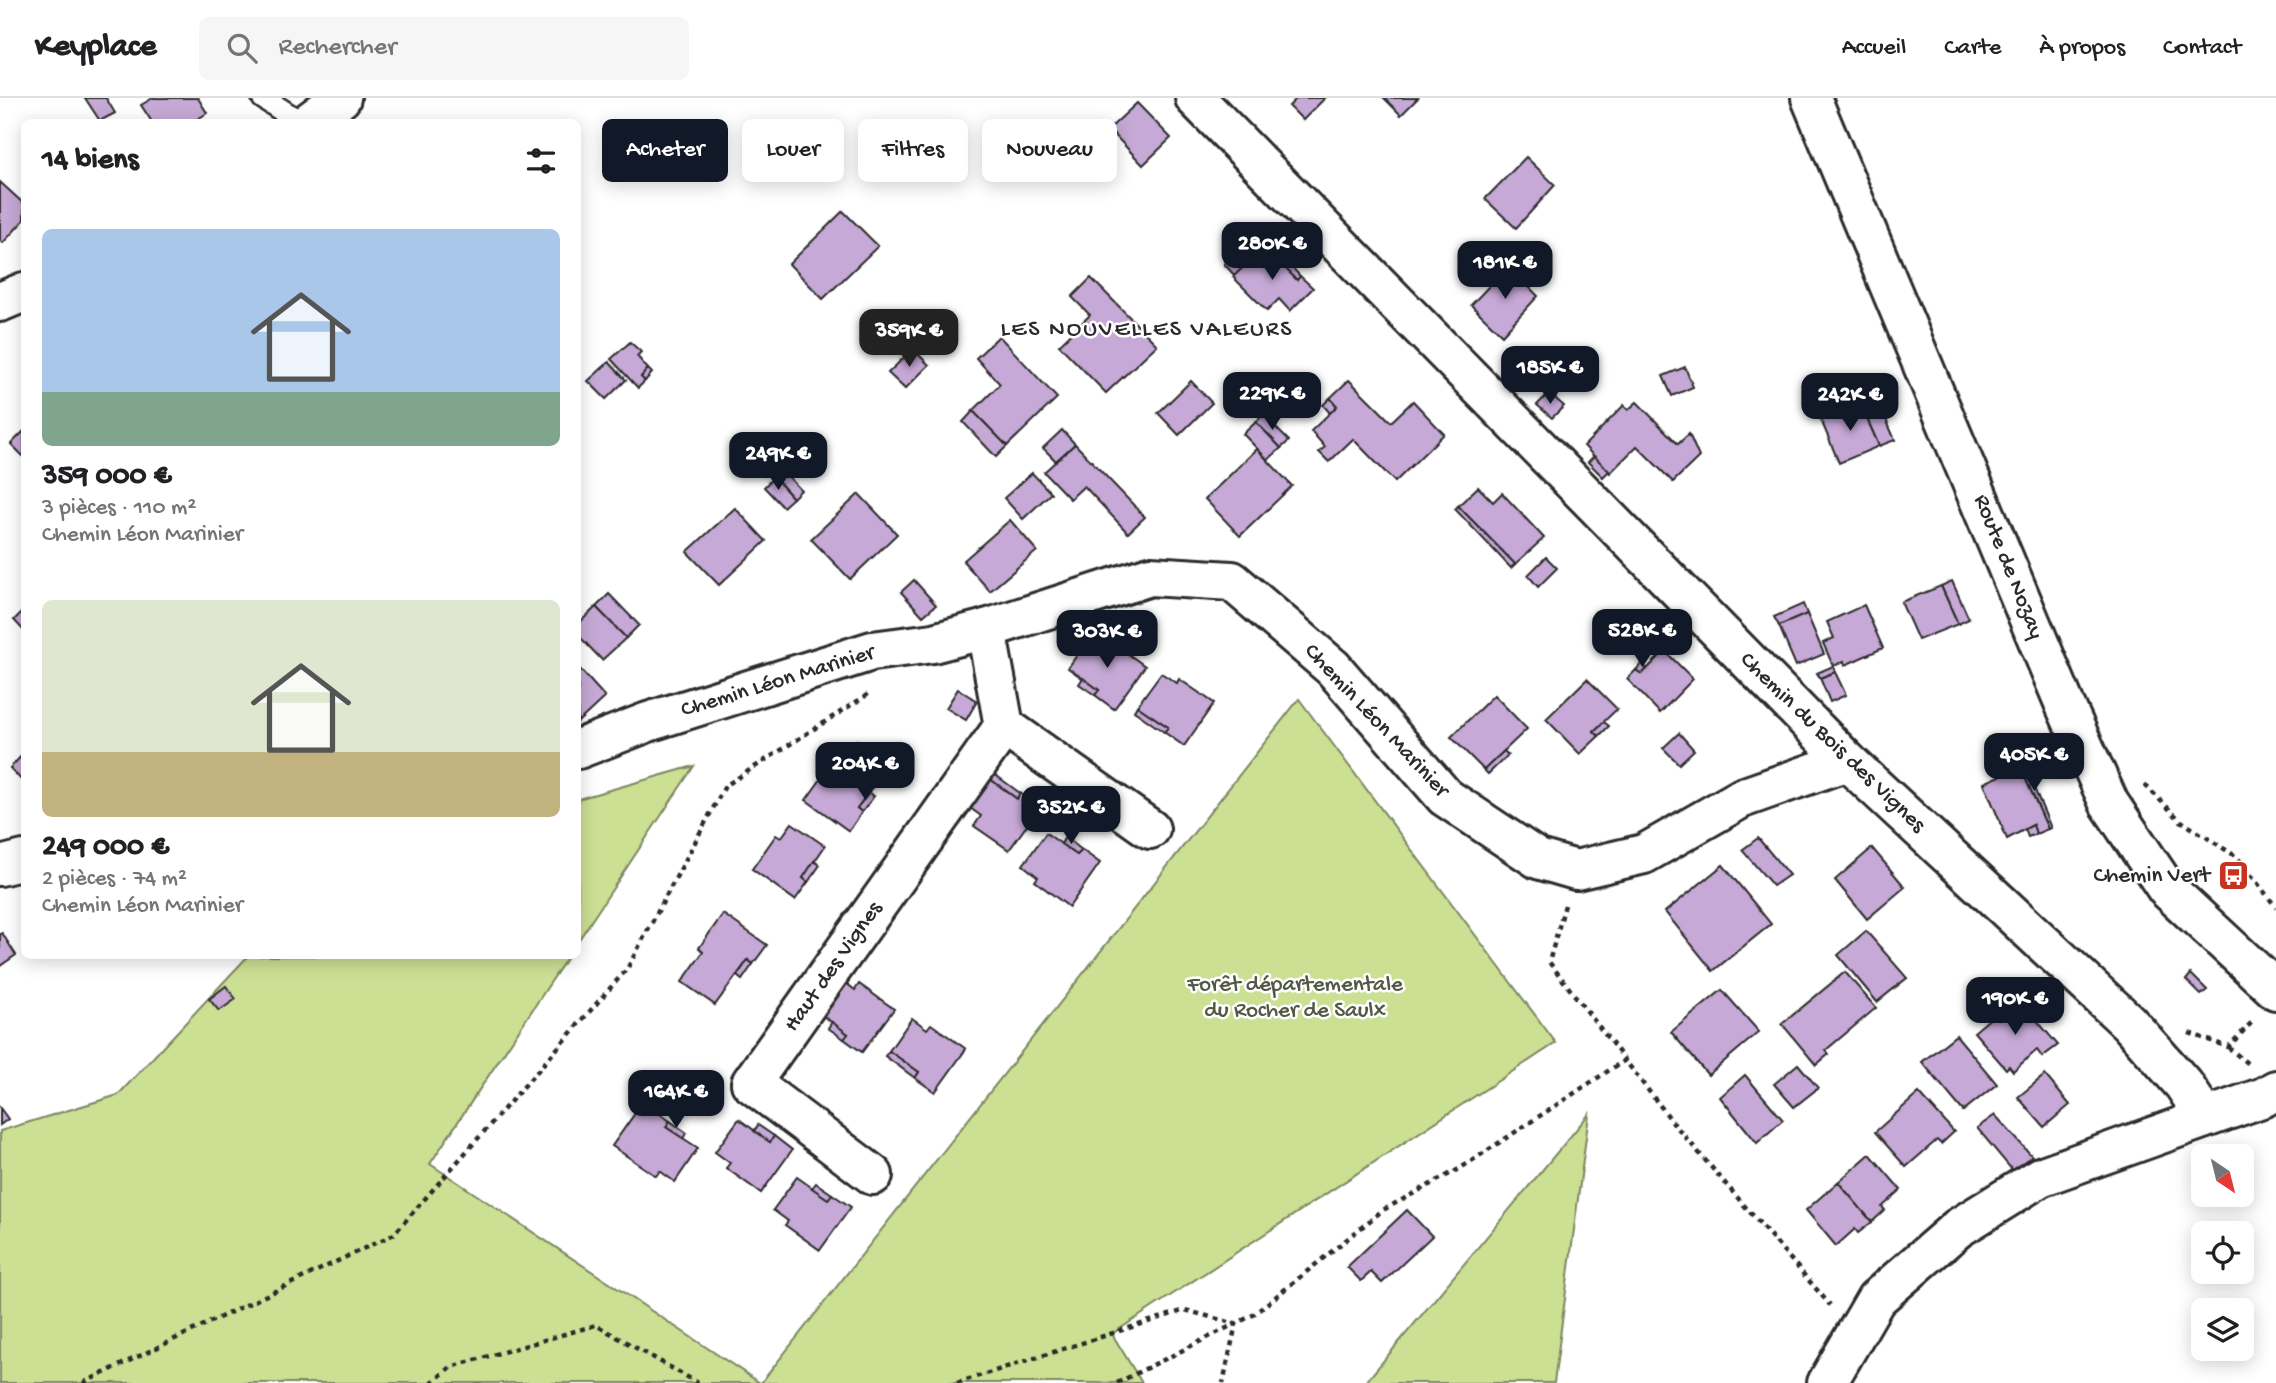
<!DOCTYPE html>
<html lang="fr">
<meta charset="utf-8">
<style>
body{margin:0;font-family:"Gochi Hand",sans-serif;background:#f6f6f6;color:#202124;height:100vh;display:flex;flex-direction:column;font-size:26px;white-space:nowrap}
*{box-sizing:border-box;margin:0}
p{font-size:23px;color:#757577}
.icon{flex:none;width:38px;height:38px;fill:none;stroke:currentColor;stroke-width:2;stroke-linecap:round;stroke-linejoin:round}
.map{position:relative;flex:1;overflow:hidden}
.drawer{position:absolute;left:21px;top:21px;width:560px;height:840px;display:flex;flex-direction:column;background:#fff;border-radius:10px;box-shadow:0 4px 18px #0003}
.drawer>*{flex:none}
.hud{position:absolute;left:602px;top:21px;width:665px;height:63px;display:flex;gap:14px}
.needle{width:46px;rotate:145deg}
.buttons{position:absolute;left:2191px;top:1046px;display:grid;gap:14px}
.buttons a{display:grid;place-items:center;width:63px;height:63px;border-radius:10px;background:#fff;box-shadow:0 4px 18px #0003;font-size:35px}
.price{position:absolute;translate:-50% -60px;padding:0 16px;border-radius:14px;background:#111827;color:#fff;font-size:23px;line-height:46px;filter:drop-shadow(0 2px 4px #0008)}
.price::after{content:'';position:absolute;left:50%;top:42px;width:21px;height:16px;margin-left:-10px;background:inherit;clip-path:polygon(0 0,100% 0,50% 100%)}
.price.on{background:#222;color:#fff}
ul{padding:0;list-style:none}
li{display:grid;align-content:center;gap:14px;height:371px;padding:0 21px}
li span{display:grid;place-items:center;height:217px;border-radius:10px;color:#555}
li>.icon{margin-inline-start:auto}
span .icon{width:126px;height:126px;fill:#fffc;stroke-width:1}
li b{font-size:30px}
h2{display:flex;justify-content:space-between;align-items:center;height:84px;padding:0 21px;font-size:30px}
.pill{padding:0 24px;border-radius:10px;background:#fff;box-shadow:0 4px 18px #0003;font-size:24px;line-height:63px}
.pill.on{background:#111827;color:#fff}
header{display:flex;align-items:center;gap:42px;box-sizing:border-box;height:98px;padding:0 35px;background:#fff;border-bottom:2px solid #e0e0e0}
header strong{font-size:33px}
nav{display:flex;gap:38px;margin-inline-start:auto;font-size:24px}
.search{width:490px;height:63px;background:#f6f6f6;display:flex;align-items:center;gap:18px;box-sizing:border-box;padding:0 24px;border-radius:10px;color:#757577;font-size:26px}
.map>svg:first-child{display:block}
</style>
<header>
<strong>Keyplace</strong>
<div class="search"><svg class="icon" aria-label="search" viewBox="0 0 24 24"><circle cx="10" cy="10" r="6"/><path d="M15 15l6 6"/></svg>Rechercher</div>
<nav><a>Accueil</a><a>Carte</a><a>À propos</a><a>Contact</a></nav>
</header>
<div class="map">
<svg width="2276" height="1285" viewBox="0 0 2276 1285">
<rect width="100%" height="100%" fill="#fff"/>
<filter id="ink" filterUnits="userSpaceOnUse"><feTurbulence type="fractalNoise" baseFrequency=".0143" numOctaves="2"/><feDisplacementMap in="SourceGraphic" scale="14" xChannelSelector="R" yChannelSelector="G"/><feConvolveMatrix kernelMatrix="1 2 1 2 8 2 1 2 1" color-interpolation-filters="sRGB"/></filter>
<g filter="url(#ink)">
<g fill="#cce094" stroke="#7c8660" stroke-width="2">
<polygon points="1299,601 1556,945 1112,1236 1142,1285 761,1285"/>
<polygon points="694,668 578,843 578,701"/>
<polygon points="248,858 568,858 430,1066 760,1285 0,1285 0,1033 118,997"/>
<polygon points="1589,1016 1554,1285 1365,1285"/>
</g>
<g fill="#c6a9d6" stroke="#2b2b2b" stroke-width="2">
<polygon points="85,0 106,0 115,15 100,23"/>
<polygon points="153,0 198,0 207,15 193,24 152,24 141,7"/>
<polygon points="1297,0 1325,0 1303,22 1289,8"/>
<polygon points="1384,0 1418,0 1401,17"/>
<polygon points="1137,5 1171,40 1143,67 1109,31"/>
<polygon points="1526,59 1555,87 1516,130 1485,101"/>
<polygon points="0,84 24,106 24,122 3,145 0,143"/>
<polygon points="843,113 878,148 823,201 789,166"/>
<polygon points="1247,140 1252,140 1263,150 1235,178 1225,167 1224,161"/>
<polygon points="1264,149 1297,182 1300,178 1313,190 1290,213 1279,201 1267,213 1233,179"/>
<polygon points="1285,162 1300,178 1297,182 1281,166"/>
<polygon points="1508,168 1538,198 1502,237 1471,207"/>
<polygon points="1091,180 1157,247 1106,295 1059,247 1090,217 1072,199"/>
<polygon points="999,238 1057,300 1007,348 973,313 1000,286 976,260"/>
<polygon points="630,244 641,254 637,258 648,271 641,279 645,283 638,290 611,261"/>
<polygon points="913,251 929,267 905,291 888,275"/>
<polygon points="609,264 626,282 606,301 588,283"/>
<polygon points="1685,269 1693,289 1672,298 1663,278"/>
<polygon points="648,271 652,275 645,283 641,279"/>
<polygon points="1349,282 1391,324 1413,303 1444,336 1395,384 1353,341 1329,364 1319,354 1325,349 1311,333 1337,308 1330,300"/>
<polygon points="1191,283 1212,305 1179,337 1158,315"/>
<polygon points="1861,284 1871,288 1874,299 1860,305 1852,287"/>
<polygon points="1852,287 1860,305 1822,321 1818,312 1821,301"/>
<polygon points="1549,295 1564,308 1552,320 1537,307"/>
<polygon points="1876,298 1895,342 1879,348 1860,305"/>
<polygon points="1330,300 1337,308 1330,315 1323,307"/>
<polygon points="1637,304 1678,346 1689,336 1699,359 1673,384 1637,348 1610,375 1584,348 1624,307 1628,312"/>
<polygon points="1860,305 1879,348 1839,365 1821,322"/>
<polygon points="973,313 1007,348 996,359 963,324"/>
<polygon points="1263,317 1289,343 1281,350 1256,324"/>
<polygon points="1256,324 1281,350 1268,362 1243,336"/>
<polygon points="1062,332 1075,346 1056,363 1043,350"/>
<polygon points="24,333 24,359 11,346"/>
<polygon points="1075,346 1145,419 1128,435 1084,388 1070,401 1044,374"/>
<polygon points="1257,351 1292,388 1240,438 1205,401"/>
<polygon points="1594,358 1609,373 1603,379 1588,364"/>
<polygon points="782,372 801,392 793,400 774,379"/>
<polygon points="1032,375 1051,395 1023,421 1004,400"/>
<polygon points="774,379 793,400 783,409 764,389"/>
<polygon points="1478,389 1493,404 1502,395 1544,440 1515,466 1458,408"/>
<polygon points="859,396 897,436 850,481 811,441"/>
<polygon points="1458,408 1515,466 1511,470 1455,411"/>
<polygon points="735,410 766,443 719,487 687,454"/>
<polygon points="1010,422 1037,453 990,493 963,463"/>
<polygon points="1546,459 1557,470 1538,489 1528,477"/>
<polygon points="914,482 936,507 923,518 901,494"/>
<polygon points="1952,483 1969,521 1958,526 1941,488"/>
<polygon points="1941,488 1958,526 1918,542 1901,504"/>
<polygon points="609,496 639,527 626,540 596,509"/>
<polygon points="1803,506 1807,516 1779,528 1774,519"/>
<polygon points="1864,507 1883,550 1845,567 1844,563 1833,568 1823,545 1834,540 1827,524"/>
<polygon points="596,509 626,540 602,562 578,537 578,526"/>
<polygon points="24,512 24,533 14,522"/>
<polygon points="1807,516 1824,556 1796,568 1779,528"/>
<polygon points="1091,537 1106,547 1110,543 1145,568 1114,611 1095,597 1099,592 1068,570"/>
<polygon points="1665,553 1693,581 1660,615 1627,581 1636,572 1642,576"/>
<polygon points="1642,565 1647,571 1642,576 1636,572"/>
<polygon points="1833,568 1835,574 1820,580 1817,575"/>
<polygon points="578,569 605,599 578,624"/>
<polygon points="1835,574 1846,597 1830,604 1820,580"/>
<polygon points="1161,575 1177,585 1179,581 1214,605 1184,648 1164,634 1168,629 1137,608"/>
<polygon points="1083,580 1099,592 1095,597 1079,586"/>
<polygon points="1587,581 1617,611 1594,633 1599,638 1580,656 1546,621"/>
<polygon points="958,591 977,603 966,622 946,610"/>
<polygon points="1494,597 1527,631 1484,672 1451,639"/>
<polygon points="1137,608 1168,629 1164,634 1134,613"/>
<polygon points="1604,624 1609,628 1599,638 1594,633"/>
<polygon points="1679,635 1694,652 1679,666 1663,650"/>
<polygon points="857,642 890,665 857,710 862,714 849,733 806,702 831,667 836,670"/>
<polygon points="1504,653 1508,657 1488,676 1484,672"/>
<polygon points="24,655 24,685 10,670"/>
<polygon points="2022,662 2051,730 2048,731 2018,664"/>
<polygon points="2018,664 2048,731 2036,736 2033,727 2007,741 1984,685 2000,678 1998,671"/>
<polygon points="990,673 1020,695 1017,701 986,678"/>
<polygon points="986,678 1017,701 1020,695 1040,709 1009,752 974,728 981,718 966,707"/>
<polygon points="869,695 874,698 862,714 857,710"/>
<polygon points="792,725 825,748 803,780 808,784 795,802 752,771 776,737 781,740"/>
<polygon points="2033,727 2036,736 2028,739 2025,731"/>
<polygon points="1046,735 1077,757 1082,752 1100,765 1069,809 1035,783 1038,779 1023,767"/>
<polygon points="1065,739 1082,752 1077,757 1061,746"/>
<polygon points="1758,740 1789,777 1773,788 1742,752"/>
<polygon points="1872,750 1905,789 1867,821 1835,782"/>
<polygon points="814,763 820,767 808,784 803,780"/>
<polygon points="1723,767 1771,826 1713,873 1665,814"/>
<polygon points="723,816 767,847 753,866 748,862 715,907 682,884 703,854 699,850"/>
<polygon points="1866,833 1907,880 1877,904 1838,857"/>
<polygon points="2,835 16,857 0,868 0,836"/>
<polygon points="748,862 753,866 742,882 737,878"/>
<polygon points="1845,874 1876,910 1826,952 1829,956 1816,967 1782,926"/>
<polygon points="2191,876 2207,892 2201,897 2186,882"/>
<polygon points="841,881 855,892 859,886 894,911 862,954 844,941 848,936 816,913"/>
<polygon points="226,888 236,901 219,913 209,901"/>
<polygon points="1722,892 1759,934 1708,977 1671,934"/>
<polygon points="2021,904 2058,947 2042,959 2037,952 2013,973 2009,968 2006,971 1974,934 1994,917 1999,921"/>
<polygon points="912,920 927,931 931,926 966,951 935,994 915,980 919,974 889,953"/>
<polygon points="832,924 848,936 844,941 828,930"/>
<polygon points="1956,937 1997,986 1963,1013 1922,964"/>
<polygon points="889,953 919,974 915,980 885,958"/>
<polygon points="1798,966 1818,990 1794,1009 1774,986"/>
<polygon points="1745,977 1783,1022 1757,1045 1720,999"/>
<polygon points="2045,977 2070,1007 2044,1029 2018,999"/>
<polygon points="1919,995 1954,1034 1941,1046 1937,1042 1906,1069 1875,1034"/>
<polygon points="643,1004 670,1023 666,1029 698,1050 675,1084 660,1073 656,1078 612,1048"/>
<polygon points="0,1010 8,1021 0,1027"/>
<polygon points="1995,1017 2032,1058 2012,1072 1977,1030"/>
<polygon points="739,1021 770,1044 774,1038 792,1052 761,1095 726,1070 730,1065 715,1054"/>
<polygon points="670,1023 687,1035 683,1040 666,1029"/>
<polygon points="758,1027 774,1038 770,1044 754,1033"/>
<polygon points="1870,1056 1901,1092 1882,1109 1885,1112 1872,1124 1838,1084"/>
<polygon points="797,1079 828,1101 832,1096 851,1109 820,1152 785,1127 788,1123 773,1112"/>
<polygon points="1838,1084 1872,1124 1858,1135 1855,1131 1836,1148 1806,1112"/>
<polygon points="816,1085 832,1096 828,1101 812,1090"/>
<polygon points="1407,1112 1432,1138 1382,1185 1371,1174 1361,1183 1347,1169"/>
</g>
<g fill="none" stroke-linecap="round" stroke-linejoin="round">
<defs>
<polyline id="service" points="263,0 300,24"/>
<g id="minor">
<polyline points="1195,0 1847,663 2128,924 2184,987 2205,1019"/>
<polyline points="1811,0 2065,607 2109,705 2166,790 2276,892"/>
<polyline points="309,24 341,0"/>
<polyline points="0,204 24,194"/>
<polyline points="986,531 1004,628 1150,731"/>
<polyline points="578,651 648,624 872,553 933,545 986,531 1150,478 1232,483 1333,570 1445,699 1538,761 1576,772 1644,756 1742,700 1847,663"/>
<polyline points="0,768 24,762"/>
<polyline points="873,1077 751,985 1004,628"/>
<polyline points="1827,1285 1876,1201 1958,1130 2040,1079 2264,999 2276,992"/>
</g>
</defs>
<use href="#service" stroke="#2b2b2b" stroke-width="26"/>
<use href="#minor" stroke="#2b2b2b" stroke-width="44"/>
<g stroke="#2b2b2b" stroke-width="4.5" stroke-dasharray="5 5" stroke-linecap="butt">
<polyline points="2145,687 2181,723 2237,759 2276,809"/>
<polyline points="1565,807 1549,864 1675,1027 1830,1207"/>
<polyline points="2189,935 2228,949 2254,922"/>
<polyline points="2228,949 2248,966"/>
<polyline points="83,1285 394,1136 627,871 725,688 870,595"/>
<polyline points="431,1285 451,1269 596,1227 698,1285"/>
<polyline points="957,1285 1185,1212 1236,1226 1223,1285"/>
<polyline points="1117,1285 1253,1217 1383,1112 1459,1071 1625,962"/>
</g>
<use href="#service" stroke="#fff" stroke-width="21"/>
<use href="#minor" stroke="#fff" stroke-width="38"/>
</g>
</g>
<defs>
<symbol id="bus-square" viewBox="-11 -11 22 22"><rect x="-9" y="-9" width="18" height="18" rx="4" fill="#c8321e" stroke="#fff"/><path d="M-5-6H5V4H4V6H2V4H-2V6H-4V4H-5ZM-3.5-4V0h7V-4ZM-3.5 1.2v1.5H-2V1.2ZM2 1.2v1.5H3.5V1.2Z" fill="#fff"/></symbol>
</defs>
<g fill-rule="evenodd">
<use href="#bus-square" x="2216" y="760" width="35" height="35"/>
</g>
<g text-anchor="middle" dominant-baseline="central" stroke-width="5" stroke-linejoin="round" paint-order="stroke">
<g font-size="23" fill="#2b2b2b" stroke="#fff">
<text transform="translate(2008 469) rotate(68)">Route de Nozay</text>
<text transform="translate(778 584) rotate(-17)">Chemin Léon Marinier</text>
<text transform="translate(1376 623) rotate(47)">Chemin Léon Marinier</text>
<text transform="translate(1832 645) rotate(44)">Chemin du Bois des Vignes</text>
<text transform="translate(834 869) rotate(-55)">Haut des Vignes</text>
</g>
<g font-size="23" fill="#2b2b2b" stroke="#fff" text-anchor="end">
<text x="2210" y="778">Chemin Vert</text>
</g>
<g font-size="23" fill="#535845" stroke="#fff">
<text x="1295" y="887">Forêt départementale<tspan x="1295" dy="26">du Rocher de Saulx</tspan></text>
</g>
<g font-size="24" letter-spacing="2" fill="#2b2b2b" stroke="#fff">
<text x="1147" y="232">LES NOUVELLES VALEURS</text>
</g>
</g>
</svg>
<div class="buttons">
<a><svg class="needle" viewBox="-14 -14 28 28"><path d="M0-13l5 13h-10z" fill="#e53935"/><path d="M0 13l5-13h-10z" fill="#757577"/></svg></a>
<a><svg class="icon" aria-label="locate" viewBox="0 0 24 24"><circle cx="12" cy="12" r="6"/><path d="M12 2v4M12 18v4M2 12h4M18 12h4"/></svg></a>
<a><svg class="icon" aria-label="layers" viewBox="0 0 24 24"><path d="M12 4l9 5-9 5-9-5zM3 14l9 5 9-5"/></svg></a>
</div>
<b class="price" style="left:1272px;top:184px">280K €</b>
<b class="price" style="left:1505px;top:203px">181K €</b>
<b class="price on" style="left:909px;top:271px">359K €</b>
<b class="price" style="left:1550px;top:308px">185K €</b>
<b class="price" style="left:1272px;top:334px">229K €</b>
<b class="price" style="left:1850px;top:335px">242K €</b>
<b class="price" style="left:778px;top:394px">249K €</b>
<b class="price" style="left:1642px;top:571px">528K €</b>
<b class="price" style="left:1107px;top:572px">303K €</b>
<b class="price" style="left:2034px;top:695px">405K €</b>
<b class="price" style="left:865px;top:704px">204K €</b>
<b class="price" style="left:1071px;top:748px">352K €</b>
<b class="price" style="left:2015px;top:939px">190K €</b>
<b class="price" style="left:676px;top:1032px">164K €</b>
<div class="hud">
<a class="pill on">Acheter</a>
<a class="pill">Louer</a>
<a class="pill">Filtres</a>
<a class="pill">Nouveau</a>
</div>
<section class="drawer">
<h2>14 biens<svg class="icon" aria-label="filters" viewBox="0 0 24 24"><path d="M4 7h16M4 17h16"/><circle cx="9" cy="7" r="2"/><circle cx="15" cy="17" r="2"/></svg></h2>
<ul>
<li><span style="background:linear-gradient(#a9c7e8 75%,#7fa58c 0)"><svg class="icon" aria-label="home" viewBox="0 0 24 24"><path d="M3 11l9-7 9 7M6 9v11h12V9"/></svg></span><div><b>359 000 €</b><p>3 pièces · 110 m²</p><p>Chemin Léon Marinier</p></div></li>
<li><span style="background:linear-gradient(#dfe7d0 70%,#c2b280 0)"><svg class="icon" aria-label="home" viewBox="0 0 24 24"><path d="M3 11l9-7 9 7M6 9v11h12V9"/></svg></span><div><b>249 000 €</b><p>2 pièces · 74 m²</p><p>Chemin Léon Marinier</p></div></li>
</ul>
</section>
</div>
